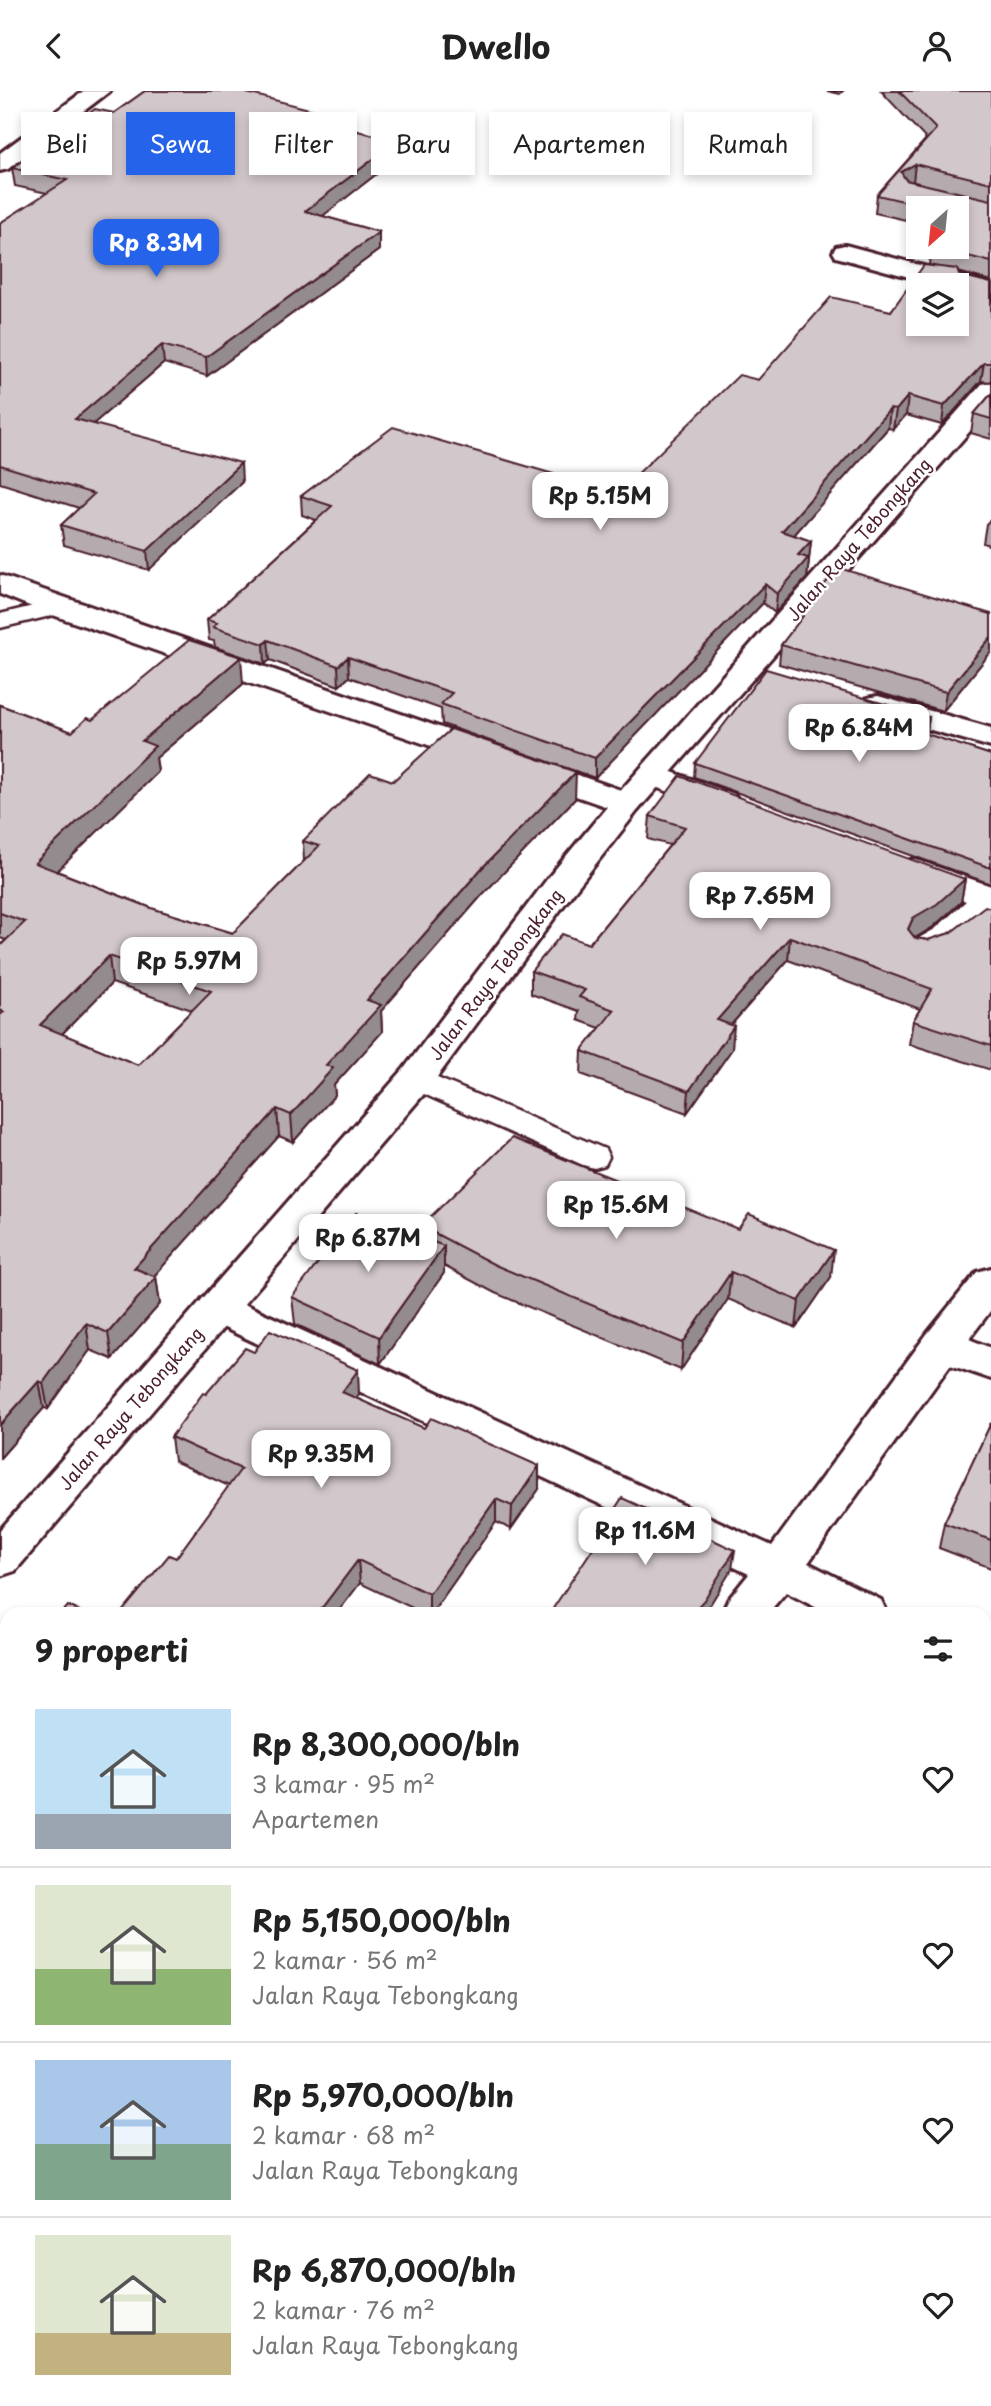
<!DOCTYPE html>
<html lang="id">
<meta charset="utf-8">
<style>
body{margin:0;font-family:"Playpen Sans",sans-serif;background:#f6f6f6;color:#222;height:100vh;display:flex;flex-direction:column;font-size:26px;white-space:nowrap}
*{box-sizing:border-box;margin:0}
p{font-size:23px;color:#767676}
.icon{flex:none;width:38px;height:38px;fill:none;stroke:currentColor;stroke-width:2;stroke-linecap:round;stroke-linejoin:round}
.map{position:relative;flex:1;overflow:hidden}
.drawer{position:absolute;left:0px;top:1516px;width:992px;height:800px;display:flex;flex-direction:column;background:#fff;border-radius:21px 21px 0 0;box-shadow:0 4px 10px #0003}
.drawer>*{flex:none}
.guide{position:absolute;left:21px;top:21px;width:950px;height:63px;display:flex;gap:14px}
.needle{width:46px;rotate:207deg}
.buttons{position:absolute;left:906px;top:105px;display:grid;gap:14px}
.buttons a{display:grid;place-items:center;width:63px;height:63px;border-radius:0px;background:#fff;box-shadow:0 4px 10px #0003;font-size:35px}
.price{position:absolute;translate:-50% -60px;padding:0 16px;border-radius:14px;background:#fff;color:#222;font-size:23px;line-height:46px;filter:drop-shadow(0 2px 4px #0008)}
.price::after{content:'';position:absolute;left:50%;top:42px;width:21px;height:16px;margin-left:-10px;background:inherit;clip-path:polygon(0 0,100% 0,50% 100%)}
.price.selected{background:#2563eb;color:#fff}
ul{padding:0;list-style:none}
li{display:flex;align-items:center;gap:21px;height:175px;padding:0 35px}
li+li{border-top:2px solid #e0e0e0}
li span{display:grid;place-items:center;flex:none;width:196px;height:140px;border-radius:0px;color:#555}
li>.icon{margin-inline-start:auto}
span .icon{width:84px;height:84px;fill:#fffc;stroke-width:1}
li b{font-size:30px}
h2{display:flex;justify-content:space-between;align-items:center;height:84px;padding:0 35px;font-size:30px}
.tag{padding:0 24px;border-radius:0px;background:#fff;box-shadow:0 4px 10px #0003;font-size:24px;line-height:63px}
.tag.selected{background:#2563eb;color:#fff}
header{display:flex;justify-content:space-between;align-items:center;height:91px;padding:0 35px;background:#fff;font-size:32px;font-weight:700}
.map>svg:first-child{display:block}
</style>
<header><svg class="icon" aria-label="back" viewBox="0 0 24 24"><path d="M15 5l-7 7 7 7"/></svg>Dwello<svg class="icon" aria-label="person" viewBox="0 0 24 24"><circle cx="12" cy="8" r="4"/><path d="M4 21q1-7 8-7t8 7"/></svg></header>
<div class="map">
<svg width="991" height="2315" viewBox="0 0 991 2315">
<rect width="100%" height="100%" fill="#fff"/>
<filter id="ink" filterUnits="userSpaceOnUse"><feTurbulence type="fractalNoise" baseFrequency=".0143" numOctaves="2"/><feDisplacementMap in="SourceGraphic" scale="14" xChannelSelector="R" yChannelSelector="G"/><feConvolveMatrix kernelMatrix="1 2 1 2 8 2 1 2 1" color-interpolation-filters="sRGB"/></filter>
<g filter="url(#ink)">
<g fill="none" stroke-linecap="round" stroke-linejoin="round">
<defs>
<g id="service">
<polygon points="58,509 67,511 70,516 67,521 0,537 0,523"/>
<polygon points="416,978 605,1058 609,1066 605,1074 594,1077 583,1074 406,995 401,988 406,981"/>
</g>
<g id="minor">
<polygon points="84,0 110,0 8,78 0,80 0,62"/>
<polygon points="845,154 991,193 991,209 957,200 957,194 938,194 836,166 833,161 836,156"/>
<polygon points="0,484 638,705 643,712 638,719 627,722 616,719 47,522 0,503"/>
<polygon points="878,605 991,637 991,656 867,621 862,614 867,607"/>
<polygon points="652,674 734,703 739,710 734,717 723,720 641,691 636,684 641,677"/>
<polygon points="914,768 991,795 991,825 959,854 924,870 912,867 907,859 912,851 935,838 966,810 902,786 897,779 902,772"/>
<polygon points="991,1177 991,1219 969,1248 991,1257 991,1288 950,1274 808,1472 881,1509 887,1522 827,1522 786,1501 768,1522 722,1522 728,1509 749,1483 203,1227 197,1217 203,1207 217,1202 231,1207 772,1455 927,1243 977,1181"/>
<polygon points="985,1566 991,1568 991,1607 985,1605"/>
</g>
<polygon id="primary" points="991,291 991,316 638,719 572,803 429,997 15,1480 0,1485 0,1439 403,979 548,787 616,705 982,293"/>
</defs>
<use href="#service" stroke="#4a1f2b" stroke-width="5"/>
<use href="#minor" stroke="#4a1f2b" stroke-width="6"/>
<use href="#primary" stroke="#4a1f2b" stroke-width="6"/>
<use href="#service" fill="#fff" fill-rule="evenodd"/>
<use href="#minor" fill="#fff" fill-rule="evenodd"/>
<use href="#primary" fill="#fff" fill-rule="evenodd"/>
</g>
<g fill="#b5abaf" stroke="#4a1f2b" stroke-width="2" fill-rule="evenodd">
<polygon points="145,0 253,0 250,3 348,37 397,50 397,67 322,125 379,141 379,159 207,285 164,272 93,333 242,391 149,479 64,454 61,434 79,417 0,392 0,132 47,102 15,95 12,77 114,22"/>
<polygon points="827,0 843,0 840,3"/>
<polygon points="881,0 991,0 991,190 958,181 959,184 991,192 991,291 981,290 942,334 906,324 893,338 888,337 794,444 811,450 807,487 775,522 763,512 595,687 442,633 441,618 349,586 339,595 270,569 265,573 215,556 214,550 209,549 207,529 316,429 302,424 301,405 618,402 758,289 891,220 934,175 929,174 931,156 957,117 919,117 919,132 875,122 877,104 926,48"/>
<polygon points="991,303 991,348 971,342 974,323"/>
<polygon points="991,428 991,455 983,452 986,433"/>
<polygon points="799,522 991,523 991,561 943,620 779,573 781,554 798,532"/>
<path d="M 243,593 L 156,667 L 158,681 L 57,780 L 154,818 L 233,842 L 304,770 L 303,750 L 393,690 L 575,708 L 482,804 L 381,920 L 382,941 L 334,994 L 335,1004 L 293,1051 L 279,1045 L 154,1185 L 156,1186 L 160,1213 L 112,1268 L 90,1259 L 48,1318 L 44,1317 L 0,1367 L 0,854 L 6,849 L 0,847 L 0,614 L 72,641 L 92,629 ZM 112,892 L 192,919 L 138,974 L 62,943 Z"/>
<polygon points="929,626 927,640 926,643 991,664 991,793 694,686 695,672"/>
<polygon points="650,725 965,788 961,811 933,836 915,847 928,849 950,842 991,817 991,979 909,953 913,930 920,918 788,869 731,934 732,958 687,1022 581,983 582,960 600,937 578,929 579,920 531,903 531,880 589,853 670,754 648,748"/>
<polygon points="421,1135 831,1186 796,1237 728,1208 681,1279 495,1202 444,1175 444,1182 380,1273 295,1233 292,1206 421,1147"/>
<polygon points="206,1303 359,1303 356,1307 539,1398 511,1438 496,1431 432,1522 423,1522 360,1492 337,1522 121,1522 176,1467 229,1395 174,1370 171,1346"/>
<polygon points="991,1332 991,1477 939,1457 944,1432"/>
<polygon points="7,1602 7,2022 0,2016 0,1609"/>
<polygon points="7,2046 7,2273 0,2264 0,2202 3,2200"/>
<polygon points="991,2104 991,2254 985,2248 985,2109"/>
<polygon points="34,2308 59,2308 53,2315 40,2315"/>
</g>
<g fill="#938b8e" stroke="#4a1f2b" stroke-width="2">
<polygon points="348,28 349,45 338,35"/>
<polygon points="397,50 397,67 306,138 305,120"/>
<polygon points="915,73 913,91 899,99 901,81"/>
<polygon points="379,141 379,159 207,285 206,266"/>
<polygon points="162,254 164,272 77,347 75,328"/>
<polygon points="984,272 981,290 942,334 944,315"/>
<polygon points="908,305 906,324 893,338 896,319"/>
<polygon points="890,318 888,337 780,460 782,440"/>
<polygon points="241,372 242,391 149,479 147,460"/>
<polygon points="811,450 807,487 775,522 777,503 798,464"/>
<polygon points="765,493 763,512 595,687 595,667"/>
<polygon points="991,546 991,561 943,620 946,601"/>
<polygon points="268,549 270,569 265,573 264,553"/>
<polygon points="241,566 243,593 156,667 158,681 39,798 35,772 142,650"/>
<polygon points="348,566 349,586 339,595 338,575"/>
<polygon points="929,626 927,640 918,655 920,641"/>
<polygon points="576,681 575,708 482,804 381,920 382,941 334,994 335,1004 293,1051 291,1024 326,974 367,909 481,778"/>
<polygon points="965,788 961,811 933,836 910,850 908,838 913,827"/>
<polygon points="790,846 788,869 715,952 717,929"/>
<polygon points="109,865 112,892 44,961 40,934"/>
<polygon points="734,935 732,958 687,1022 689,1000"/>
<polygon points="277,1018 279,1045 138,1203 134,1177"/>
<polygon points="444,1155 444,1182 380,1273 379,1246"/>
<polygon points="834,1159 831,1186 796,1237 799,1210"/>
<polygon points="731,1181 728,1208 681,1279 683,1252"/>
<polygon points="156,1186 160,1213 112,1268 108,1242"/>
<polygon points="86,1232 90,1259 48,1318 43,1292"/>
<polygon points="358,1279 359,1303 344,1324 342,1301"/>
<polygon points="39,1290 44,1317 0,1367 0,1334"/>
<polygon points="539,1375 539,1398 511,1438 512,1415"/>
<polygon points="496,1408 496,1431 432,1522 429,1522 429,1503"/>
<polygon points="735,1459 732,1478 705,1522 692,1522"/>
<polygon points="358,1469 360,1492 337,1522 318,1522"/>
<polygon points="991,1942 991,1957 985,1964 985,1948"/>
<polygon points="7,2115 7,2164 0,2168 0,2122"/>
<polygon points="41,2308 59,2308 53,2315 43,2315"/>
</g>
<g fill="#d2c7cb" stroke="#4a1f2b" stroke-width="2" fill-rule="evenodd">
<polygon points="145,0 239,0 348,28 338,35 397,50 305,120 379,141 206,266 162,254 75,328 241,372 147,460 61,434 94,403 0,374 0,132 67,89 12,77 95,18 114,22"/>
<polygon points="899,0 991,0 991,92 915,73 901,81 906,89 991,109 991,171 933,156 957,156 957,117 933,117 877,104 936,38"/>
<path d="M 924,174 L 957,178 L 959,184 L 991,192 L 991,272 L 984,272 L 944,315 L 908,305 L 896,319 L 890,318 L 782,440 L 811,450 L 798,464 L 808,467 L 777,503 L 765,493 L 595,667 L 441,613 L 452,602 L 348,566 L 338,575 L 268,549 L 264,553 L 213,536 L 217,532 L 207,529 L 332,415 L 301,405 L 393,336 L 618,402 L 739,284 L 758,289 L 831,206 L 891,220 ZM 919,194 L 957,194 L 957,233 L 919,233 Z"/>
<polygon points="991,303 991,328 974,323"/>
<polygon points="839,477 991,523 991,546 946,601 781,554 803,525 799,522"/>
<path d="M 189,549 L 241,566 L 142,650 L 155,655 L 35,772 L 154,818 L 233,842 L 319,755 L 303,750 L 370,682 L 393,690 L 451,638 L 576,681 L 481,778 L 367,909 L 381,914 L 326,974 L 333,977 L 291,1024 L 277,1018 L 134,1177 L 156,1186 L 108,1242 L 86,1232 L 43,1292 L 39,1290 L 0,1334 L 0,924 L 4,921 L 0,919 L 0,855 L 25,831 L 0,822 L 0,614 L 72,641 L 87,627 L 92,629 ZM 109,865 L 211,900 L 138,974 L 40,934 Z"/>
<polygon points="766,578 929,626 920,641 991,664 991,777 695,672"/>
<polygon points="680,685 965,788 937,813 913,827 908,838 915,847 928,849 950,842 985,815 991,817 991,955 913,930 932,898 790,846 717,929 734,935 689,1000 582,960 614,919 579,906 585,899 531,880 562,843 589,853 685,736 650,725"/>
<polygon points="512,1047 738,1138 749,1123 834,1159 799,1210 731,1181 683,1252 495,1174 421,1135"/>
<polygon points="356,1122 444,1155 379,1246 292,1206"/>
<polygon points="270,1239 358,1279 342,1301 424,1337 431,1327 539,1375 512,1415 496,1408 429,1503 358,1469 318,1522 121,1522 169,1464 176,1467 241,1378 171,1346 203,1302 206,1303 245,1257 254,1261"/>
<polygon points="991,1332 991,1449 944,1432"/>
<polygon points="622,1407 735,1459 704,1509 692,1522 550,1522 599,1448 596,1447"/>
<polygon points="68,1515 84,1522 62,1522"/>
<polygon points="7,1602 7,2006 0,2001 0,1640 6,1633 0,1630 0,1609"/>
<polygon points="985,1849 991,1853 991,1942 985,1948"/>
<polygon points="0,2043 7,2046 7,2115 0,2122"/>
<polygon points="991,2104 991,2215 985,2209 985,2109"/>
<polygon points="0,2133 7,2140 7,2262 0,2253 0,2202 3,2200"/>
</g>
</g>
<g text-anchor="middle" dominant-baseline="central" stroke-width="5" stroke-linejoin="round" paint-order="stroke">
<g font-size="18" fill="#4a1f2b" stroke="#fff">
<text transform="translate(858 448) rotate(-49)">Jalan Raya Tebongkang</text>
<text transform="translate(495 883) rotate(-53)">Jalan Raya Tebongkang</text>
<text transform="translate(130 1317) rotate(-49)">Jalan Raya Tebongkang</text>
</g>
</g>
</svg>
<div class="buttons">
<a><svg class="needle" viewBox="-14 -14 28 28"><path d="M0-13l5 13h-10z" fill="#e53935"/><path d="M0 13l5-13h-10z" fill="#767676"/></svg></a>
<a><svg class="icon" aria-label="layers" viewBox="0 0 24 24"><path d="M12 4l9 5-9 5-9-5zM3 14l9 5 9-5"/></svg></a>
</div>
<b class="price selected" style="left:156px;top:188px">Rp 8.3M</b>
<b class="price" style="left:600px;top:441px">Rp 5.15M</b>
<b class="price" style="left:859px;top:673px">Rp 6.84M</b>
<b class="price" style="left:760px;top:841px">Rp 7.65M</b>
<b class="price" style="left:189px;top:906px">Rp 5.97M</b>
<b class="price" style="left:616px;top:1150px">Rp 15.6M</b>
<b class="price" style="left:368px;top:1183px">Rp 6.87M</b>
<b class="price" style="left:321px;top:1399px">Rp 9.35M</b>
<b class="price" style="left:645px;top:1476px">Rp 11.6M</b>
<div class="guide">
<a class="tag">Beli</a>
<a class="tag selected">Sewa</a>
<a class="tag">Filter</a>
<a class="tag">Baru</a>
<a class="tag">Apartemen</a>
<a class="tag">Rumah</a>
</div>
<section class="drawer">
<h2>9 properti<svg class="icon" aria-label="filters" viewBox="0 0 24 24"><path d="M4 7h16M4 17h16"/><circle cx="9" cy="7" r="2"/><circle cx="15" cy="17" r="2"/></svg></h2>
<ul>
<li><span style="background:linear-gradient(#bfe0f5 75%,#9aa5b1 0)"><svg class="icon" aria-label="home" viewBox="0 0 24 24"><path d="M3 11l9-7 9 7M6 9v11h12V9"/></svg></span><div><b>Rp 8,300,000/bln</b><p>3 kamar · 95 m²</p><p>Apartemen</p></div><svg class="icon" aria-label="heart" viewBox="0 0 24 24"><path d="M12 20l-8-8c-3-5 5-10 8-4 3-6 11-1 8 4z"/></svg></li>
<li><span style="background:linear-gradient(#dfe7d0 60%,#8fb573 0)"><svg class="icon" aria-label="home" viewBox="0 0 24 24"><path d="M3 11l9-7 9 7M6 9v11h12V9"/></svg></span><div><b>Rp 5,150,000/bln</b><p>2 kamar · 56 m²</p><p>Jalan Raya Tebongkang</p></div><svg class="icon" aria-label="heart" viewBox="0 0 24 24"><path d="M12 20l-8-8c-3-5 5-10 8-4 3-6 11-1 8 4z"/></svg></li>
<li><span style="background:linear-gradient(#a9c7e8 60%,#7fa58c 0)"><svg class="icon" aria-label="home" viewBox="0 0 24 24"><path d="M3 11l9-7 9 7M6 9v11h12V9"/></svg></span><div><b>Rp 5,970,000/bln</b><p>2 kamar · 68 m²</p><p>Jalan Raya Tebongkang</p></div><svg class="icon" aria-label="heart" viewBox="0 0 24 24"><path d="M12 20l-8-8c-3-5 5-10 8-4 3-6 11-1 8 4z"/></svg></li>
<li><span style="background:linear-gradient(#dfe7d0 70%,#c2b280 0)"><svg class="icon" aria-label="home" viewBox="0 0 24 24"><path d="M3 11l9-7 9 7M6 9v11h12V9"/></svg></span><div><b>Rp 6,870,000/bln</b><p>2 kamar · 76 m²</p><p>Jalan Raya Tebongkang</p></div><svg class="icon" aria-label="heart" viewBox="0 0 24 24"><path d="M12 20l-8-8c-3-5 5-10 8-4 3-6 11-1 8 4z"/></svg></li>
</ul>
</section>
</div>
